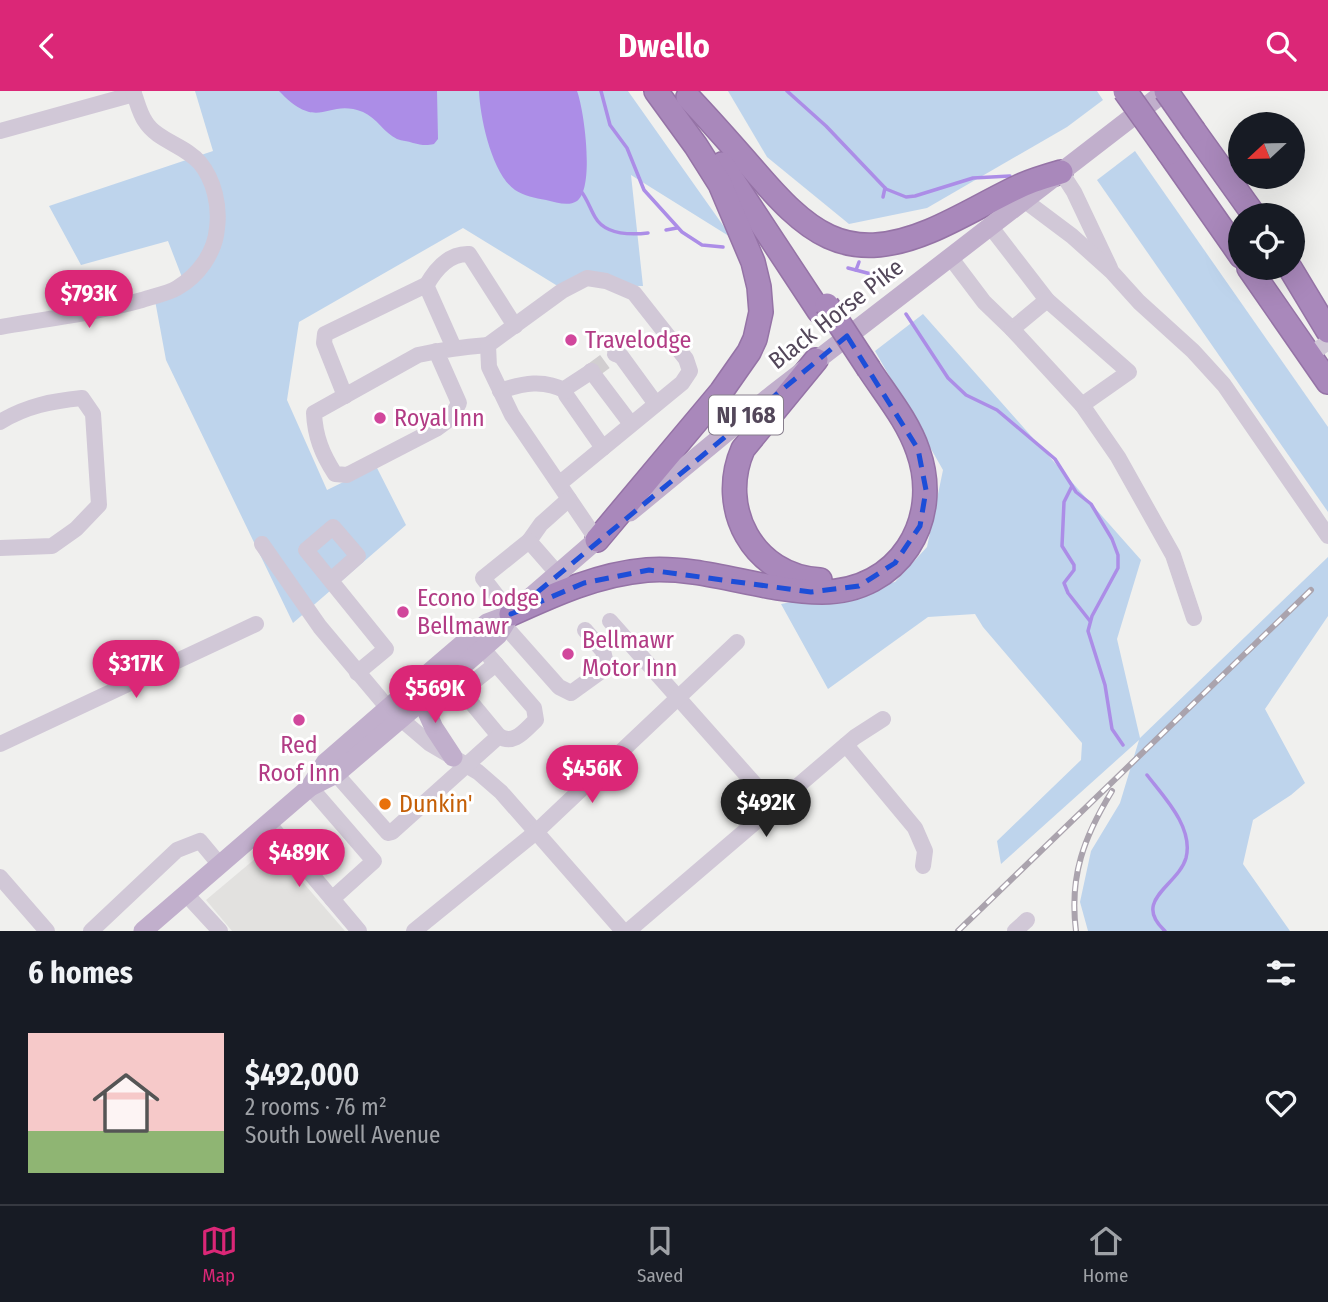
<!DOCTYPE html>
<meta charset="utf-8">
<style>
body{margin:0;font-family:"Fira Sans Condensed",sans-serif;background:#242831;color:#f1f3f6;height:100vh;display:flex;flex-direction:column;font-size:26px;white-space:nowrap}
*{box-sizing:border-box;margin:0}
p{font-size:23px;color:#9ea1a6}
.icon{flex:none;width:38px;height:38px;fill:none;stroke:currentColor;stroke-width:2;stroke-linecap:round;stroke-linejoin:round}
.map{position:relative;height:840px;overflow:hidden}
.drawer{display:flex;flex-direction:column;background:#171b24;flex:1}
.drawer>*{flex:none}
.needle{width:46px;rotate:248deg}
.fabs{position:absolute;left:1228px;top:21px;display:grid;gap:14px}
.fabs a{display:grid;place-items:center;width:77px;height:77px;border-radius:50%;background:#171b24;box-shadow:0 7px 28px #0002;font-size:35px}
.price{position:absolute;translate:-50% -60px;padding:0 16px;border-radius:24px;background:#db2777;color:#fff;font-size:23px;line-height:46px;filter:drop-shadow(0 2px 4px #0008)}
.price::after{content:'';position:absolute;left:50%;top:42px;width:21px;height:16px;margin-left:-10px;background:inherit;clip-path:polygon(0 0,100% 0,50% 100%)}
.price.selected{background:#222;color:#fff}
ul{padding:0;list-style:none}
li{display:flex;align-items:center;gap:21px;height:175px;padding:0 28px}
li+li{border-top:2px solid #363941}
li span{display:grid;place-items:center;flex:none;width:196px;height:140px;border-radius:0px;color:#555}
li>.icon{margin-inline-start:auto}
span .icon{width:84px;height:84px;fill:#fffc;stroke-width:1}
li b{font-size:30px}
h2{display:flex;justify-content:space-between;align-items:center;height:84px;padding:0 28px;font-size:30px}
header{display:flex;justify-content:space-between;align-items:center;height:91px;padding:0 28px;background:#db2777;color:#fff;font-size:32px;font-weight:700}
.tabs{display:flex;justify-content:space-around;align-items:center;height:98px;border-top:2px solid #363941;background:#171b24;font-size:19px;color:#9ea1a6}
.tabs a{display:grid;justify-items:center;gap:4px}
.tabs .selected{color:#db2777}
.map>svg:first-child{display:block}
</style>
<header><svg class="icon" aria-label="back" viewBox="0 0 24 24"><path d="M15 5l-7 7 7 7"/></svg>Dwello<svg class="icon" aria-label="search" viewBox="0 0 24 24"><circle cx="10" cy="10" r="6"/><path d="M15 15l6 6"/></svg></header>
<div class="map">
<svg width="1328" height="840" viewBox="0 0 1328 840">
<rect width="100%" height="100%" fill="#f0f0ee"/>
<polygon fill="#e2e1df" points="269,756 274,758 345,840 232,840 206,809"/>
<g fill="#bed4ec">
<polygon points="195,0 628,0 732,147 631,84 643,195 556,194 463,137 299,231 287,309 327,399 376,375 406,434 293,532 166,269 154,204 185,194 168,150 81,174 49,115 213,60"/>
<polygon points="728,0 1097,0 1103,9 1067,36 927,117 849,133 767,66"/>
<polygon points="1135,60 1328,336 1328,421 1097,89"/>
<polygon points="923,223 1141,469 1117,548 1140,647 1328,466 1328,525 1265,618 1305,692 1291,704 1253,729 1243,773 1290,840 1088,840 1080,811 1091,760 1120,712 1139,649 1001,773 997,750 1081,669 1082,652 983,536 975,523 928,526 828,598 781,513 895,491 927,456 943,379 875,260"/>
</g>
<g fill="#ac8de7">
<path d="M 279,0 L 437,0 L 438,48 L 434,53 C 426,55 421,54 413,52 C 408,50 402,50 397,48 C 384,42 377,27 363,21 C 326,6 320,43 279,0 Z"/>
<path d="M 479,0 L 577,0 C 584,18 595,97 577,110 C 568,116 556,111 546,109 C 535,107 524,105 515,99 C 492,83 480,27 479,0 Z"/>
</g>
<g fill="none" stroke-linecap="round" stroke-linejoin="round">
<g stroke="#ac8de7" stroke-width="3.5">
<polyline points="601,0 610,34 627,57 644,99 682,141 702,154 723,156"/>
<polyline points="787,0 826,35 886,98 906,106 915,105 973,87 1010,85"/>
<path d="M 581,100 C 587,108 590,117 595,126 C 605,144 630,144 648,142"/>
<polyline points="883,106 885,97"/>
<polyline points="666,139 677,137"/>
<polyline points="848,177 871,183 883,192"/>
<polyline points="856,179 859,171"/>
<polyline points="906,223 948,287 966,304 997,319 1055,368 1076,401 1091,413 1112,448 1118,464 1118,477 1092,525 1088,540 1105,594 1112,638 1123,654"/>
<polyline points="1072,395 1064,411 1062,455 1074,474 1074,479 1064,492 1068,502 1090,530"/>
<path d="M 1147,684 C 1163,705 1194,736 1186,767 C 1178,795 1131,809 1165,840"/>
</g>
<polyline stroke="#d1ced0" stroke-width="16" stroke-dasharray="16 8" stroke-linecap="butt" points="592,280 615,263"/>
<defs>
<g id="highway">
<path d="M 688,6 C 710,29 731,53 752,77 C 806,140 844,176 930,140 C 961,127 990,109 1020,95 C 1033,89 1047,85 1061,81"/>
<polyline points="1194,40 1254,124"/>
<polyline points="1169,62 1241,165"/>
<polyline points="722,73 819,220"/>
<polyline points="1249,177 1328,291"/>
<polyline points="1290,177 1328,240"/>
<path d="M 816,269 L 743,358 C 717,417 753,485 820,489"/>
<polyline points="597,449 721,301 749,261 755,248 761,221 759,196 753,171 720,93 696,55 656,0"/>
<path d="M 511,523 C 555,503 599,483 647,479 C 706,475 763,501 822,501 C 898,501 943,430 918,360 C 908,330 886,304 869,278"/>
</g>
</defs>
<use href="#highway" stroke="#9573a6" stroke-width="26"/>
<g stroke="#d1c8d7" stroke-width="16">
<polyline points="0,40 134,3"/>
<polyline points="1061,81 1074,101 1110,177"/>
<polyline points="1024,109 1072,145 1111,180 1139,211 1193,260 1224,294 1328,445"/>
<polyline points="950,166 984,211 1012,238 1047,209 990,135"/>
<path d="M 426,195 C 435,179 449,162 469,163 L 515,235"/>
<polyline points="1047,209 1129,281 1082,314 1118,366 1173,464 1194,527"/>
<path d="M 0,236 C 47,228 95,222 142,209 C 153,205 167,203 177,197 C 198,185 215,162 217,137 C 220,115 214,89 200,72 C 185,54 157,50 145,30 C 139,21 137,10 133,0"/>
<polyline points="1012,238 1082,314"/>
<path d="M 436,260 L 459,312 L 451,327 L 436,338 L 347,384 L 335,383 C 322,363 315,345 314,322 L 418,264 C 441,259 464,256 488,254"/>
<polyline points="615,263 621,265 656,313"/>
<polyline points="1310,264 1328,251"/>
<polyline points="591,280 631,333"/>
<polyline points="592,280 566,297 566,304 603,357"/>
<path d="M 500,300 C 523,292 544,288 566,300"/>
<polyline points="345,305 324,252 325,243 426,194 454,257"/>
<path d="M 0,331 C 26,315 52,310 82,307 L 93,323 L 99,414 L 76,438 L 52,455 L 0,457"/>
<polyline points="559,393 682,292 690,280 686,268 634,202 606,190 587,187 562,200 488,254 489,276 512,324 597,449"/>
<polyline points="529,450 541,433 569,408"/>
<polyline points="262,453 320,536 388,617 429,652 478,681 501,701 623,840"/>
<polyline points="331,489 358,465 333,436 306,459 386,558 357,582"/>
<polyline points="511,523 483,487 529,450 557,482"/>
<polyline points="610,530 775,716"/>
<polyline points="504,534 559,596 571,602 607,576 603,560 585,539"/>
<path d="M 450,586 L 499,645 C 514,655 525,639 536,629 L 534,617 L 482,557"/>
<polyline points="462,600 496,573"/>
<polyline points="0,653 256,533"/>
<polyline points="846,654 915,737 925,760 923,775"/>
<polyline points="336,683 388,742 392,741 499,645"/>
<polyline points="310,696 374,770 332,808"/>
<polyline points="268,732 359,840"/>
<polyline points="0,786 47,840"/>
<polyline points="186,803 220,840"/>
<polyline points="91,840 177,759 200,750 220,774"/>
<polyline points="414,840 536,741 737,551"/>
<polyline points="628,840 855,646 883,628"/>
<polyline points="1015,840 1027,829"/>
</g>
<g stroke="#c1afcc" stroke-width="19">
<polyline points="630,421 773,303 1166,0"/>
<polyline points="422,610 434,637 453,666"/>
<polyline points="310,696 325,672 417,592 487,532 511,523"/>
<polyline points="143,840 310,696 336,683 450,586 498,544 511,523 607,440"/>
</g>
<use href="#highway" stroke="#a988bb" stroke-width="23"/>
<defs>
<g id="rail">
<polyline points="958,840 1311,499"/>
<path d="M 1076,840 C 1069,785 1084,746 1112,700"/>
</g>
</defs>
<use href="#rail" stroke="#aaa3ad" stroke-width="6"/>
<use href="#rail" stroke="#fff" stroke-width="3.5" stroke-dasharray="10" stroke-linecap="butt"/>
<defs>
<g id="highway-bridge">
<polyline points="1125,0 1169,62"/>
<polyline points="1166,0 1194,40"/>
<polyline points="827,214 869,278"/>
</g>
</defs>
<use href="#highway-bridge" stroke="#9573a6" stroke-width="26" stroke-linecap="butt"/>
<use href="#highway-bridge" stroke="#a988bb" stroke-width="23"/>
</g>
<path fill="none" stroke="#1d4ed8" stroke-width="5" stroke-dasharray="14 9" stroke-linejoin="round" d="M 847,245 L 918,358 L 926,399 L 920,435 L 895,472 L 859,495 L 811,501 L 649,479 L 584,492 L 511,523 Z"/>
<g fill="#d1479c" stroke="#fff" stroke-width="2.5">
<circle cx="571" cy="249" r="7"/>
<circle cx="380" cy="327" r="7"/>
<circle cx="403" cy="521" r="7"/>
<circle cx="568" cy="563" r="7"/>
<circle cx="299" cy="629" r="7"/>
</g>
<circle fill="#e8710a" stroke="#fff" stroke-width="2.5" cx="385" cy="713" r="7"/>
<g text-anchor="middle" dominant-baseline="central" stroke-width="6" stroke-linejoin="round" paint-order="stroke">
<rect fill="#fff" stroke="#877e8c" stroke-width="2" x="709" y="304.5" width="74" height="39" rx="5"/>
<g font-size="23" font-weight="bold" fill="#53475a">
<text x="746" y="324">NJ 168</text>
</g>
<g font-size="24" fill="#53475a" stroke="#fff">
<text transform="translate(836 223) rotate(-38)">Black Horse Pike</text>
</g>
<g font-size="24" fill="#b23c85" stroke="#fff" text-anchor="start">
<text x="585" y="249">Travelodge</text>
<text x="394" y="327">Royal Inn</text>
<text x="417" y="507">Econo Lodge<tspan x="417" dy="28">Bellmawr</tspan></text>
<text x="582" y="549">Bellmawr<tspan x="582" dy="28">Motor Inn</tspan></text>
<text x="299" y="654" text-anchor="middle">Red<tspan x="299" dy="28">Roof Inn</tspan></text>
</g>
<g font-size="24" fill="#c56008" stroke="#fff" text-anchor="start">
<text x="399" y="713">Dunkin'</text>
</g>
</g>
</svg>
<div class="fabs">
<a><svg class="needle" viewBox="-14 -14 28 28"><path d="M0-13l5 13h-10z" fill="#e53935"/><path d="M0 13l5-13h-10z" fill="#9ea1a6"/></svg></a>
<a><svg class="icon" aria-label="locate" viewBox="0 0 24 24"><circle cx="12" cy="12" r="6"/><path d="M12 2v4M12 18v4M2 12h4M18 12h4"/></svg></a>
</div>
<b class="price" style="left:89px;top:239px">$793K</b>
<b class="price" style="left:136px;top:609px">$317K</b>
<b class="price" style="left:435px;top:634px">$569K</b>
<b class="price" style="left:592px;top:714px">$456K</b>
<b class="price selected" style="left:766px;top:748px">$492K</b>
<b class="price" style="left:299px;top:798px">$489K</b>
</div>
<section class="drawer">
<h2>6 homes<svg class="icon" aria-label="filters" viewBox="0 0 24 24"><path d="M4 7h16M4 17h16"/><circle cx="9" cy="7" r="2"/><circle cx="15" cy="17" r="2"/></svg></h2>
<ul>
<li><span style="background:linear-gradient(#f6c9c9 70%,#8fb573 0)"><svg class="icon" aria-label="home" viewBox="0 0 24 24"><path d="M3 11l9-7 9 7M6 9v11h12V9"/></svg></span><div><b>$492,000</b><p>2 rooms · 76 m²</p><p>South Lowell Avenue</p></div><svg class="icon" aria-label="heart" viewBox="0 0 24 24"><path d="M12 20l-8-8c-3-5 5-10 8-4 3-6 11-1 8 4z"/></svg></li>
</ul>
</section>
<nav class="tabs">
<a class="selected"><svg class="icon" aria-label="map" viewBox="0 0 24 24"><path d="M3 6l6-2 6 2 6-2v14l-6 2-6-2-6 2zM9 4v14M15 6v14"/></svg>Map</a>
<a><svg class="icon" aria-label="saved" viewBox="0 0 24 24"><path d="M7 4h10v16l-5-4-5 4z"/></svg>Saved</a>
<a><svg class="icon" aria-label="home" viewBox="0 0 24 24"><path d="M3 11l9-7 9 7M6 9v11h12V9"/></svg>Home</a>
</nav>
